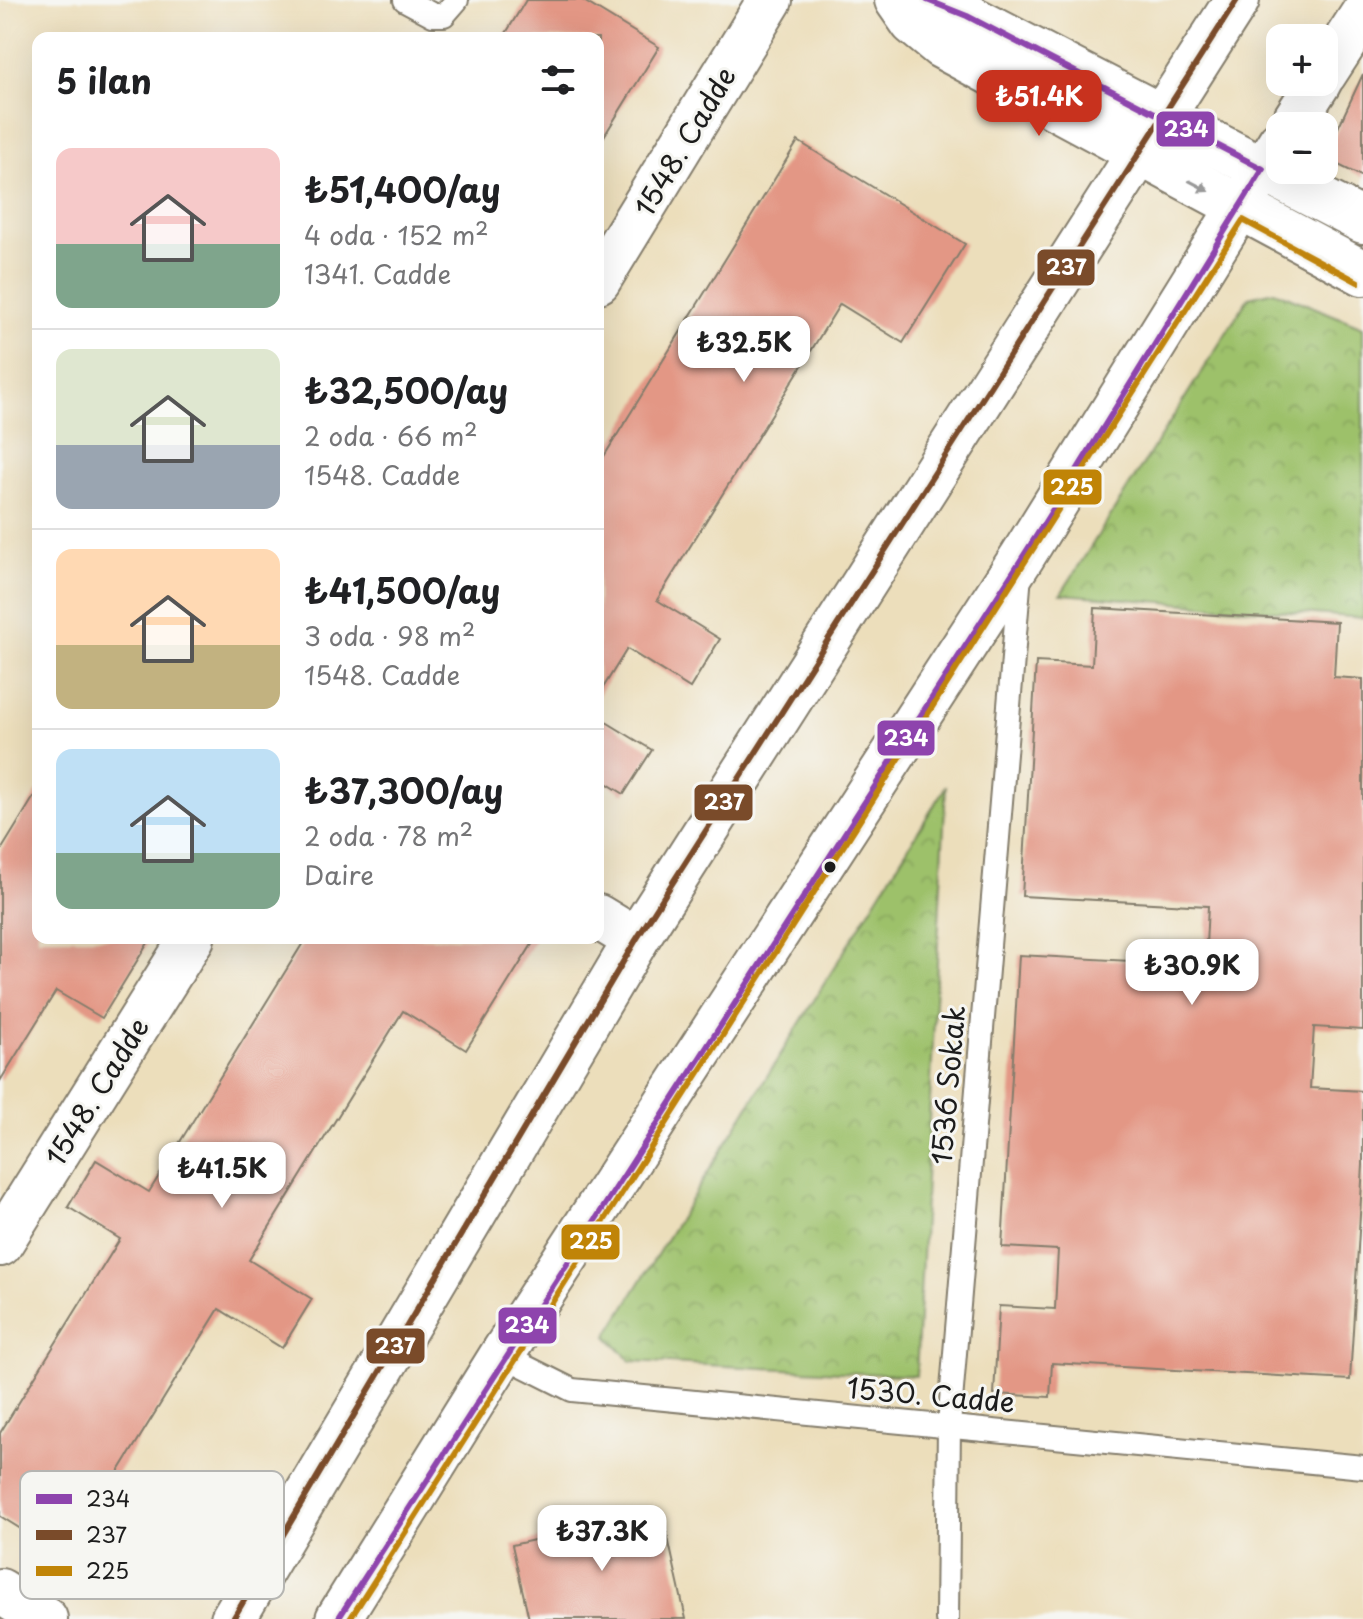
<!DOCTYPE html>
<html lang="tr">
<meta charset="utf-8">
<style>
body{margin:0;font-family:"Playpen Sans",sans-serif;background:#f2f2f2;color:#202124;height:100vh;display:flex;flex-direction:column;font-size:30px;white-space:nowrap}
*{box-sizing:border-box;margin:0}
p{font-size:26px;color:#757577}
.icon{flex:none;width:44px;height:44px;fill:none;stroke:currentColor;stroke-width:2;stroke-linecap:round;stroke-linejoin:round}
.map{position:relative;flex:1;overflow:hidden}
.panel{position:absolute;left:32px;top:32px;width:572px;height:912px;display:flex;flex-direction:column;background:#fff;border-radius:16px;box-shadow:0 8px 32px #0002}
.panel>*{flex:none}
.buttons{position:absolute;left:1266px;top:24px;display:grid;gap:16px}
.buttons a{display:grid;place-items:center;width:72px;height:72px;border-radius:16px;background:#fff;box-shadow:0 8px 32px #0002;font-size:40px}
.price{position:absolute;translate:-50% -68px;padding:0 18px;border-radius:16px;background:#fff;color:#222;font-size:26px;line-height:52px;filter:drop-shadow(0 2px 4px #0008)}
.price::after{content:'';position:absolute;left:50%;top:48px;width:24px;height:18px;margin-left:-12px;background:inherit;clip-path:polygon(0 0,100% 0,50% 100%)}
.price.selected{background:#c8321e;color:#fff}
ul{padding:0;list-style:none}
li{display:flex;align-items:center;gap:24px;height:200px;padding:0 24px}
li+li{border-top:2px solid #e0e0e0}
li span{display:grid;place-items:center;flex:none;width:224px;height:160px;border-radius:16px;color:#555}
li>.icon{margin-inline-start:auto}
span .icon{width:96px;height:96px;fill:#fffc;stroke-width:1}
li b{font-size:34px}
h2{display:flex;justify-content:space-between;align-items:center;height:96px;padding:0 24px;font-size:34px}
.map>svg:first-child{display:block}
</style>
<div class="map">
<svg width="1363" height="1619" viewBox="0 0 1363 1619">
<defs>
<pattern id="park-crowns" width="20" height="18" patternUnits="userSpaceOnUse" patternTransform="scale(2)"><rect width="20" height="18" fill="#9dc16b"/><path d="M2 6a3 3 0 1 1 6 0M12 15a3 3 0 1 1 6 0" fill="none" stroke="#87a55c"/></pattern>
</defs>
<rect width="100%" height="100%" fill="#f6f6f2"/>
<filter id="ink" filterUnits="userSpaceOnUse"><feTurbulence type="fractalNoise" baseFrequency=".0125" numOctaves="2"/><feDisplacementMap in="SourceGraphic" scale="16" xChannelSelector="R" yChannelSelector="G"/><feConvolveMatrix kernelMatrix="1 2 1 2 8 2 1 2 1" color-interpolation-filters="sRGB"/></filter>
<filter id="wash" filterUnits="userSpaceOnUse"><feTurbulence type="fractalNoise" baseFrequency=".006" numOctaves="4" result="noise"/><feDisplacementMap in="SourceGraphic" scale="32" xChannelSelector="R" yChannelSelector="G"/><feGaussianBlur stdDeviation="1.8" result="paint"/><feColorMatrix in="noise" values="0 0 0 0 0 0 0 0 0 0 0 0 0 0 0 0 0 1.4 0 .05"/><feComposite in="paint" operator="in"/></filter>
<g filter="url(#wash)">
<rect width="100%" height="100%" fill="#ecdebb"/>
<g fill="url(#park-crowns)" stroke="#5c6e44" stroke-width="2">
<polygon points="1274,291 1363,327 1363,618 1061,594 1249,297"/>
<polygon points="946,786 916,1376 631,1361 607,1336"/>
</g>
<g id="blocks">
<g fill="#e39785">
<polygon points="526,0 582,0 659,47 598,146 598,38 503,38"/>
<polygon points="1363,74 1363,177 1324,158"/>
<polygon points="798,141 965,244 903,343 840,304 657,600 720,639 690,688 627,649 598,696 598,466"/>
<polygon points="1095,608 1337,622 1334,677 1363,679 1363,1030 1314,1027 1310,1088 1363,1091 1363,1165 1350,1380 1052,1363 1050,1397 994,1394 999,1306 1055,1309 1058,1250 1002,1247 1019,955 1205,965 1208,906 1022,896 1036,662 1092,665"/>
<polygon points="598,717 652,750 624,794 598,778"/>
<polygon points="38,790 38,938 151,938 102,1018 56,991 0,1081 0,852"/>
<polygon points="306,938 536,938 466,1050 403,1011 249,1260 312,1299 282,1348 219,1309 66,1557 0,1516 0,1433 120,1239 68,1207 96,1160 149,1192"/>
<polygon points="662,1511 686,1619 529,1619 512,1545"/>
</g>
</g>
</g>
<g filter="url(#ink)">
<use href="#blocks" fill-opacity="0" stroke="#847d6c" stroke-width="2"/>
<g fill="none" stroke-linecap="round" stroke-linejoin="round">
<defs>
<g id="lane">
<polyline points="405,0 433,15 444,15 457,0"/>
<polyline points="502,1355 572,1390 1363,1467"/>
<polyline points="947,1619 949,1425 1020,574"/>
</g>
<g id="street">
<polyline points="598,281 770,0"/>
<polyline points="598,917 636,940"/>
<polyline points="0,1244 192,938"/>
<polyline points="0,1591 45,1619"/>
</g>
<g id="secondary">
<polyline points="897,0 913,23 941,46 1363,273"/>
<polyline points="927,0 967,16 1363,221"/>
</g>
<g id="primary">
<polyline points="1324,74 1363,14"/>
<polyline points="1291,126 1319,82"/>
<polyline points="233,1619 636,940 1237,0"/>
<polyline points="338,1619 502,1355 1022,557 1280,142"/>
</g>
</defs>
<use href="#lane" stroke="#847d6c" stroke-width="26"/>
<use href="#street" stroke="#847d6c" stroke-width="48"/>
<use href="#secondary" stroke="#847d6c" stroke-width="48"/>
<use href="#primary" stroke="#847d6c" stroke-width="48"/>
<use href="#lane" stroke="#fff" stroke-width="22"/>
<use href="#street" stroke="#fff" stroke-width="44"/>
<use href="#secondary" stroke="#fff" stroke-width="44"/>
<use href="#primary" stroke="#fff" stroke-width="44"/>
<defs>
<polyline id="bus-1" points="338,1619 1037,535 1263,169 967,16 927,0"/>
<polyline id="bus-2" points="233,1619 636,940 1237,0"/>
<polyline id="bus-3" points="350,1619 1243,220 1358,282"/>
</defs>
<use href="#bus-1" stroke="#f6f6f2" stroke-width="12"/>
<use href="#bus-2" stroke="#f6f6f2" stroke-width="12"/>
<use href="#bus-3" stroke="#f6f6f2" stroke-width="12"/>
<use href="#bus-1" stroke="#8e44ad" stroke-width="6"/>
<use href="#bus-2" stroke="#7a4b2a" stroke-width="6"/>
<use href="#bus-3" stroke="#c08407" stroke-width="6"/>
</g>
<defs><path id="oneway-solid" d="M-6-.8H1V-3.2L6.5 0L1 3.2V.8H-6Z" transform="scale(2)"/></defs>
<use fill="#999" href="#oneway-solid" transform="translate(1199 186) rotate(28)"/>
</g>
<circle fill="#1c1c1c" stroke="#f6f6f2" stroke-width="3" cx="830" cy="867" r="7"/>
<g text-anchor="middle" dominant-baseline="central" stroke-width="6" stroke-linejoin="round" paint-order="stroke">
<g font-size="28" fill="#1c1c1c" stroke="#f6f6f2">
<text transform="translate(684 141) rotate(-59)">1548. Cadde</text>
<text transform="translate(947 1085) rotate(-85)">1536 Sokak</text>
<text transform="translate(96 1091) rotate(-58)">1548. Cadde</text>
<text transform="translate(931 1394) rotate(5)">1530. Cadde</text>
</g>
</g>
<rect x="20" y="1471" width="264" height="128" rx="12" fill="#f6f6f2" stroke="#b5b5b2" stroke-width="2"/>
<rect x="36" y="1494" width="36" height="10" fill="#8e44ad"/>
<rect x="36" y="1530" width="36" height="10" fill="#7a4b2a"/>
<rect x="36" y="1566" width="36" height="10" fill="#c08407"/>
<g font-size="22" fill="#1c1c1c">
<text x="86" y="1507">234</text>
<text x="86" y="1543">237</text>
<text x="86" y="1579">225</text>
</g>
<g stroke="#f6f6f2" stroke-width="3">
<rect x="1155" y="110" width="61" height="38" rx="8" fill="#8e44ad"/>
<rect x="1036" y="248" width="60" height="39" rx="8" fill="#7a4b2a"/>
<rect x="1042" y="468" width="61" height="38" rx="8" fill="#c08407"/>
<rect x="876" y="719" width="60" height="38" rx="8" fill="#8e44ad"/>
<rect x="693" y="783" width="61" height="39" rx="8" fill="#7a4b2a"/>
<rect x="560" y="1223" width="61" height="38" rx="8" fill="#c08407"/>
<rect x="497" y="1306" width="61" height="39" rx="8" fill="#8e44ad"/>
<rect x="365" y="1327" width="61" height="38" rx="8" fill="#7a4b2a"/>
</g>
<g font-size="22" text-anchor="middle" font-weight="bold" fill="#fff">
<text x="1186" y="137">234</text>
<text x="1066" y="275">237</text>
<text x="1072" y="495">225</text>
<text x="906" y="746">234</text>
<text x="724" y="810">237</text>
<text x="591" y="1249">225</text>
<text x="527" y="1333">234</text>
<text x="395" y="1354">237</text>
</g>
</svg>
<div class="buttons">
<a>+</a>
<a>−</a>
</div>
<b class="price selected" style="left:1039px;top:138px">₺51.4K</b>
<b class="price" style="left:744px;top:384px">₺32.5K</b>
<b class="price" style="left:1192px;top:1007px">₺30.9K</b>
<b class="price" style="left:222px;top:1210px">₺41.5K</b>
<b class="price" style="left:602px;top:1573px">₺37.3K</b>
<section class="panel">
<h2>5 ilan<svg class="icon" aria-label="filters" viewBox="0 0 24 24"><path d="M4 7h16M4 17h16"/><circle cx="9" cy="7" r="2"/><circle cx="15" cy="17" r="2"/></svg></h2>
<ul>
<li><span style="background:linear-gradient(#f6c9c9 60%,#7fa58c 0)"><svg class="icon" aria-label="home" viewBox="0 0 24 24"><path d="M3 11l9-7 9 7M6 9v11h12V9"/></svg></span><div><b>₺51,400/ay</b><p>4 oda · 152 m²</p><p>1341. Cadde</p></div></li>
<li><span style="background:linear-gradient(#dfe7d0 60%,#9aa5b1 0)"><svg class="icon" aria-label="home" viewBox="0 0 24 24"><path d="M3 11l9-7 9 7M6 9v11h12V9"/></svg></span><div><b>₺32,500/ay</b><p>2 oda · 66 m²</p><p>1548. Cadde</p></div></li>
<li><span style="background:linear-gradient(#ffd9b3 60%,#c2b280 0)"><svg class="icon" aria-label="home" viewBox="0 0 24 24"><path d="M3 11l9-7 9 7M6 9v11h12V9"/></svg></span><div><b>₺41,500/ay</b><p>3 oda · 98 m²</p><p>1548. Cadde</p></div></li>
<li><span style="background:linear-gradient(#bfe0f5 65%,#7fa58c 0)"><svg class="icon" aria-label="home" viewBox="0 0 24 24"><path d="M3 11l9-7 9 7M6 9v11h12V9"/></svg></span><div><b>₺37,300/ay</b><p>2 oda · 78 m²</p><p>Daire</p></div></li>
</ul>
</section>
</div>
